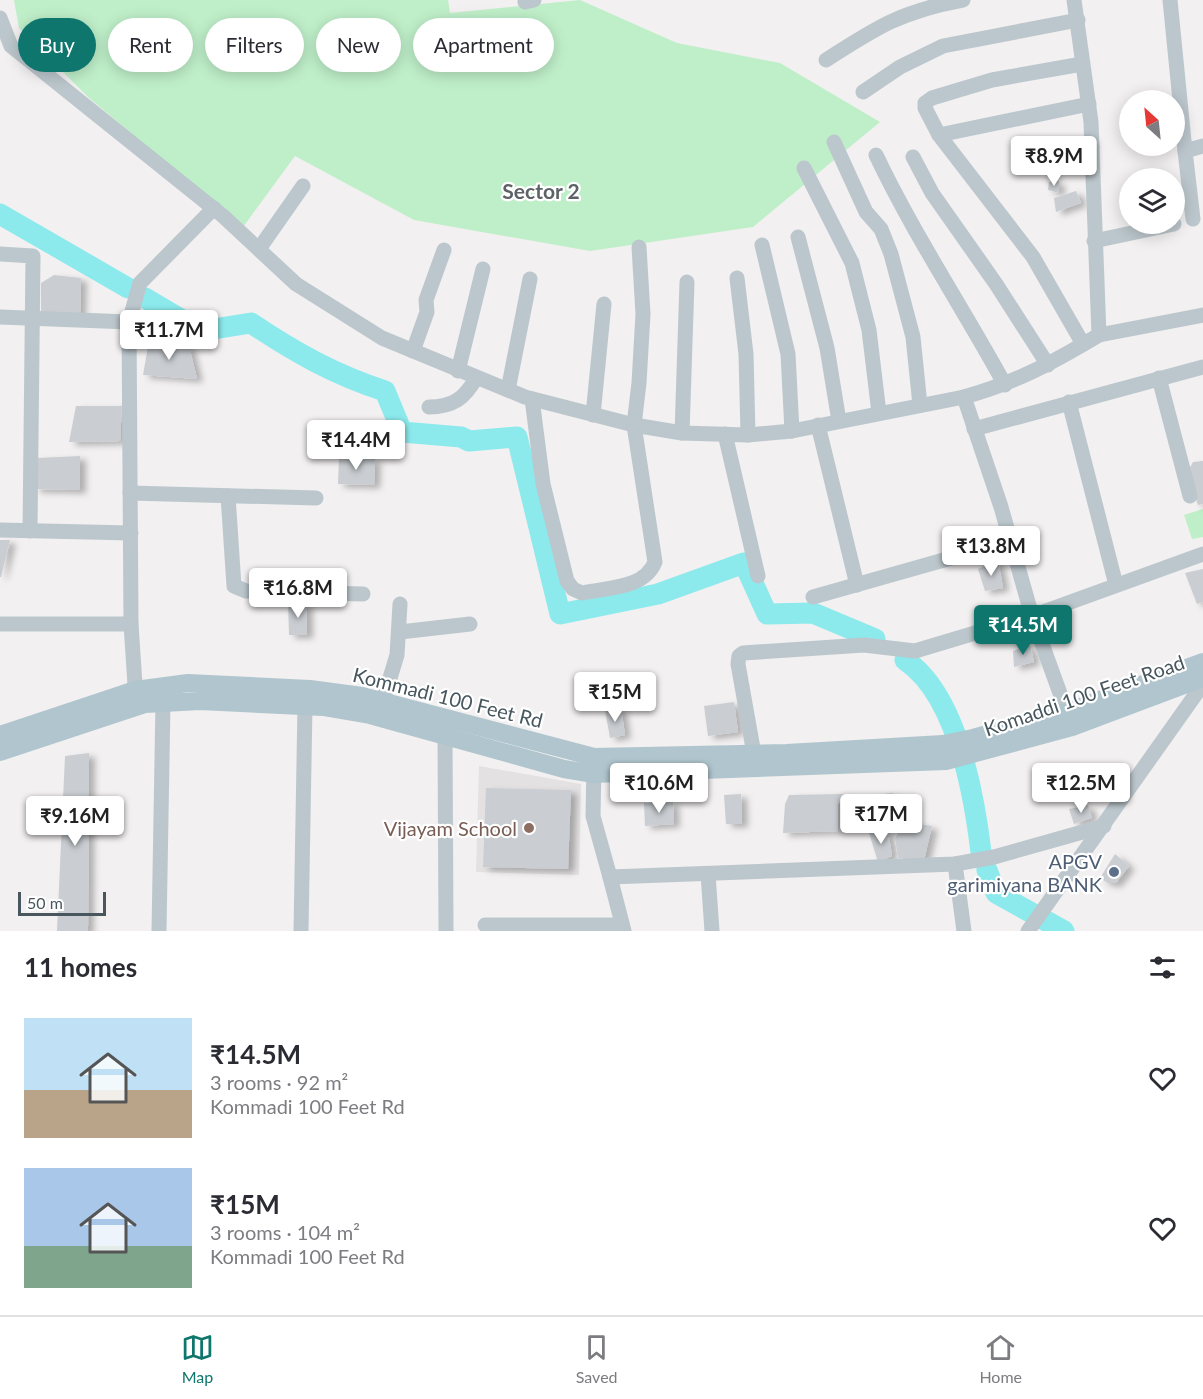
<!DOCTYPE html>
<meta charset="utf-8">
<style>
body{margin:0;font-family:Lato,sans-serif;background:#f7f7f7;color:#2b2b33;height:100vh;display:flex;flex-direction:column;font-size:22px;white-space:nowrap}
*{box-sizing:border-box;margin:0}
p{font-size:20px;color:#7c7c81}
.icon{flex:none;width:33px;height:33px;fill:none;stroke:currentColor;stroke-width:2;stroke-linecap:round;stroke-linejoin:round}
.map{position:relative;height:931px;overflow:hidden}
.side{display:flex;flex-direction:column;background:#fff;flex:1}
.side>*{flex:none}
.top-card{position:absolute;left:18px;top:18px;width:600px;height:54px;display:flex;gap:12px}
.needle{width:39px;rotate:333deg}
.tools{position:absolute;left:1119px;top:90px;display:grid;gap:12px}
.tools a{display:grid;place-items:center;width:66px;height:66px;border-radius:50%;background:#fff;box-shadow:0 3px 15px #0003;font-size:30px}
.scale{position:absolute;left:18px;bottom:15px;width:88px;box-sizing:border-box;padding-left:6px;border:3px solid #48575d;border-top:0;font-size:16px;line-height:21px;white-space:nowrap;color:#48575d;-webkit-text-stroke:4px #fff;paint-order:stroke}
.price{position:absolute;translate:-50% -51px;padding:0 14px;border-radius:6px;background:#fff;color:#222;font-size:20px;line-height:39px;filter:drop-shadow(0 2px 3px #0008)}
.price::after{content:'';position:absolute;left:50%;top:36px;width:18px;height:14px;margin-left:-9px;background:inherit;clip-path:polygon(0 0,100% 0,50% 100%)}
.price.selected{background:#0f766e;color:#fff}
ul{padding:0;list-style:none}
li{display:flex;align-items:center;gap:18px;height:150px;padding:0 24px}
li span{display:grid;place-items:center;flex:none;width:168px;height:120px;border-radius:0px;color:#555}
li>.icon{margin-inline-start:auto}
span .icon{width:72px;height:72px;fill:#fffc;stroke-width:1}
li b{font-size:26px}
h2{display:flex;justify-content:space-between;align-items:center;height:72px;padding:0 24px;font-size:26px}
.tag{padding:0 21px;border-radius:27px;background:#fff;box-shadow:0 3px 15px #0003;font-size:21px;line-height:54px}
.tag.selected{background:#0f766e;color:#fff}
.menu{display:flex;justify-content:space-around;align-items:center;height:84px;border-top:2px solid #e1e1e2;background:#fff;font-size:16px;color:#7c7c81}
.menu a{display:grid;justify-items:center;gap:3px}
.menu .selected{color:#0f766e}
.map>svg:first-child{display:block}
</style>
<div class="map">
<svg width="1203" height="931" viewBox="0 0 1203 931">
<defs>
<filter id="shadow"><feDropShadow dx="6" dy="3.5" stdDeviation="3" flood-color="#0004"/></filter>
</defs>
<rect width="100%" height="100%" fill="#f2f0f0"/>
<polygon fill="#e3e1e2" points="479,766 581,784 579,875 476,872"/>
<g fill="#bfefc9">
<polygon points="14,0 448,0 450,13 580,0 677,43 780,63 880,122 753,227 590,251 414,220 295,156 243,227 88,97 19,28"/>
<polygon points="1203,509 1203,537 1192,539 1184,515"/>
</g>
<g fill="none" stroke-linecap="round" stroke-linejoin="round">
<g stroke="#8ceaec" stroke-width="21">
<polyline points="0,214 128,288"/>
<path d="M 145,298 L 201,331 L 251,323 C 294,352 335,375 385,391 L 402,432 L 461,437 L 469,441 L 517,437 L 560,614 L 658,594 L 744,563 L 767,614 L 813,613 L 875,639"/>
<path d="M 905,660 C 957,695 974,794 981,852"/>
<polyline points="987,870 996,893 1064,931"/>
</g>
</g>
<g fill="#caced2" filter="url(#shadow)">
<polygon points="1059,181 1059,193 1048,190 1049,182"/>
<polygon points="1076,191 1081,203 1056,212 1054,198"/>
<polygon points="54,275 81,278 80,318 41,316 41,283"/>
<polygon points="149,341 189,346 197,379 143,375"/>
<polygon points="76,406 122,406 120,441 69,442"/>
<polygon points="80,456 80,490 34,489 37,458"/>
<polygon points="339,458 375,459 374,485 338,484"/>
<polygon points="1203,461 1203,504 1198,505 1187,473 1193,462"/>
<polygon points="0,540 10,540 1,577 0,577"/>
<polygon points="998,560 1003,588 985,591 978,569"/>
<polygon points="1203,569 1203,602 1197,604 1185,573"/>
<polygon points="288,603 307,603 307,635 289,635"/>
<polygon points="1030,645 1034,662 1014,667 1013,651"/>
<polygon points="734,702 738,732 708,736 704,706"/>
<polygon points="621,708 625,735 610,738 605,710"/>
<polygon points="89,753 88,931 57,931 65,756"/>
<polygon points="486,788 571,790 568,869 483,867"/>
<polygon points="893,793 894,820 875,824 873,795"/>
<polygon points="741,794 742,824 726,824 724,795"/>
<polygon points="844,794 838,804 838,831 783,833 785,804 789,795"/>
<polygon points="673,802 674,824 645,826 644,803"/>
<polygon points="1088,805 1092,818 1074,824 1069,809"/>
<polygon points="905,822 932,826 924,860 898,858 895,838"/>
<polygon points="888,831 892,856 878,862 869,833"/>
<polygon points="1115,854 1129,866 1116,883 1108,883 1100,878"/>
</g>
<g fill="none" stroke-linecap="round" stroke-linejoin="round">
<g stroke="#bcc7cd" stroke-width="15">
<polyline points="1074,0 1091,122 1099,335 1203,315"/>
<polyline points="1170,0 1185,151"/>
<polyline points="525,2 534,0"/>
<polyline points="0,18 11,46 223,216 296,284 382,338 525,397 634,425 682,433 748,435 792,431 964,397"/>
<path d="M 826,60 C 877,27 902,11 963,0"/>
<polyline points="1082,64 992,80 932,98 925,103 925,108 939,135 1033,257 1083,344"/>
<polyline points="863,92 900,67 943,46 1078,20"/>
<polyline points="939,135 1089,104"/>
<polyline points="834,142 866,212 881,229 891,254 913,337 920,405"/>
<path d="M 876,155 C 914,235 963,308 1005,385"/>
<polyline points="913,157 932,193 996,284 1048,365"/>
<polyline points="1024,162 1092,147"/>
<polyline points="804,168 852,263 869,330 879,413"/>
<polyline points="1193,219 1185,151 1203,146"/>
<polyline points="798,237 827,348 839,421"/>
<polyline points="1094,241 1174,224"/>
<polyline points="762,245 788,354 792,431"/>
<polyline points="259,249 303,186"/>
<polyline points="0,254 33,256 30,531"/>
<polyline points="737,278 746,354 748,435"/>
<polyline points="0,317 129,322"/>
<path d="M 1099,335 C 1052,363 1017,382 964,397 L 1001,507 L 1032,616 L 1203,554"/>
<polyline points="413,351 427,312 426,300 444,250"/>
<polyline points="458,371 483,269"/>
<polyline points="1159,378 1190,496"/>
<polyline points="508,390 530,279"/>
<path d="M 532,399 L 543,484 L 567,581 L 573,589 L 582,593 C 609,587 644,589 655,562 L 634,425 L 639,383 L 643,314 L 639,247"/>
<polyline points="1069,402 1116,585"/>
<path d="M 429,407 C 453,407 465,398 476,378"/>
<polyline points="593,415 604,304"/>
<polyline points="818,425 857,585"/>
<polyline points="974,429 1203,367"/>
<polyline points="682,433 687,282"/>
<polyline points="725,434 758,576"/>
<polyline points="130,493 316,498"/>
<polyline points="228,496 234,586 246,591 363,594"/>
<polyline points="0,530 131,533"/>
<polyline points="813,597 1011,541"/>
<polyline points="0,624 131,624"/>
<polyline points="400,632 470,624"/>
<polyline points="136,700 131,624 129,322 140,283 214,208"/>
<polyline points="383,701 397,655 400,604"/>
<polyline points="445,735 446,931"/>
<polyline points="754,754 738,664 739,656 743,653 864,645 915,651 1032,616 1070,721"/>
<polyline points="594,764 593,816 610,877 955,864 994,857 1104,826"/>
<polyline points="955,864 964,931"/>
<polyline points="708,874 712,931"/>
<polyline points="610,877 624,931"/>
<polyline points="485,925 622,925"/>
<polyline points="159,931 163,702"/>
<polyline points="301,931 305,706"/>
<polyline points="1028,931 1203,684"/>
</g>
<g stroke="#b0c5ce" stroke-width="18">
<polyline points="0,735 135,690 188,683 310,689 362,696 594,757 787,753 943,744 973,738 1067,712 1203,662"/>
<polyline points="0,752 145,704 200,701 323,707 370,715 564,769 594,774 946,761 1072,727 1203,678"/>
</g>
</g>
<circle fill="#8d6e63" stroke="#fff" stroke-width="2" cx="529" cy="828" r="6"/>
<circle fill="#5c6f8a" stroke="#fff" stroke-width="2" cx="1114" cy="872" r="6"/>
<g text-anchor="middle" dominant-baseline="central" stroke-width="4.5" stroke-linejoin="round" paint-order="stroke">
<g font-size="20" fill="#48575d" stroke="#fff">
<text transform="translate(1084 695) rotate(-19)">Komaddi 100 Feet Road</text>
<text transform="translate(448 697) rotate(14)">Kommadi 100 Feet Rd</text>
</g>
<g font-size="20" fill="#785e54" stroke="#fff" text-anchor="end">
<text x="517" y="828">Vijayam School</text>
</g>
<g font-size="20" fill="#4e5e75" stroke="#fff" text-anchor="end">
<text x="1102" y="861">APGV<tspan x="1102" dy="23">garimiyana BANK</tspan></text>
</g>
<g font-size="21" font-weight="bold" fill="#5c6265" stroke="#fff">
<text x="541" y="190">Sector 2</text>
</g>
</g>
</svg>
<div class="tools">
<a><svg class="needle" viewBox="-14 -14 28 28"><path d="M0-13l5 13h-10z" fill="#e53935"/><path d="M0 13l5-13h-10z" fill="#7c7c81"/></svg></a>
<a><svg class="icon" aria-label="layers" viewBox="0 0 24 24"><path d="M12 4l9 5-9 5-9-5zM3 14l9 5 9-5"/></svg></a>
</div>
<div class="scale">50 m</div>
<b class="price" style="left:1054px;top:187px">₹8.9M</b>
<b class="price" style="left:169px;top:361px">₹11.7M</b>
<b class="price" style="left:356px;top:471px">₹14.4M</b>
<b class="price" style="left:991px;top:577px">₹13.8M</b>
<b class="price" style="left:298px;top:619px">₹16.8M</b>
<b class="price selected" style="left:1023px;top:656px">₹14.5M</b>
<b class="price" style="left:615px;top:723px">₹15M</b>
<b class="price" style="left:659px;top:814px">₹10.6M</b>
<b class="price" style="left:1081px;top:814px">₹12.5M</b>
<b class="price" style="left:881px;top:845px">₹17M</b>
<b class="price" style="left:75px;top:847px">₹9.16M</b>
<div class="top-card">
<a class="tag selected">Buy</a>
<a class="tag">Rent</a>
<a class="tag">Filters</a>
<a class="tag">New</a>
<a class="tag">Apartment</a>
</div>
</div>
<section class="side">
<h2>11 homes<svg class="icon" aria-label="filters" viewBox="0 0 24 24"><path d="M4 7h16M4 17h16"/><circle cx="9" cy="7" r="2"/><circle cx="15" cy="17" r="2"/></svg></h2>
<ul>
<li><span style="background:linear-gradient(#bfe0f5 60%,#b9a48a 0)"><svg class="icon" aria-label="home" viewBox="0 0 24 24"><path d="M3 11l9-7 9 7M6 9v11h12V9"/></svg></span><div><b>₹14.5M</b><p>3 rooms · 92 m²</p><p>Kommadi 100 Feet Rd</p></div><svg class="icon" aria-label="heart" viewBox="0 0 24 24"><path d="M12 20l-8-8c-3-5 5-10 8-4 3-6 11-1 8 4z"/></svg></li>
<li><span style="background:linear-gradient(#a9c7e8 65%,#7fa58c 0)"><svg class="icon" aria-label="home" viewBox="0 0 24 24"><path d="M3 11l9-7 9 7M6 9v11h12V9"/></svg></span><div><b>₹15M</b><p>3 rooms · 104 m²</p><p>Kommadi 100 Feet Rd</p></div><svg class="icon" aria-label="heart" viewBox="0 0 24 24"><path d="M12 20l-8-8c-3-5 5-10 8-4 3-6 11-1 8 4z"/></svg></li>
</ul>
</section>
<nav class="menu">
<a class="selected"><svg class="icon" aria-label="map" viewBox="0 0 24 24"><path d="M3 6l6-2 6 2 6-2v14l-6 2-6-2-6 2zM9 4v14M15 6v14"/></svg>Map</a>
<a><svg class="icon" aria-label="saved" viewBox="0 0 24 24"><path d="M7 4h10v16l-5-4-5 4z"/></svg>Saved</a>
<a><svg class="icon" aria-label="home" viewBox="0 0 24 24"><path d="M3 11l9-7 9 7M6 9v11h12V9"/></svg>Home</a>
</nav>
